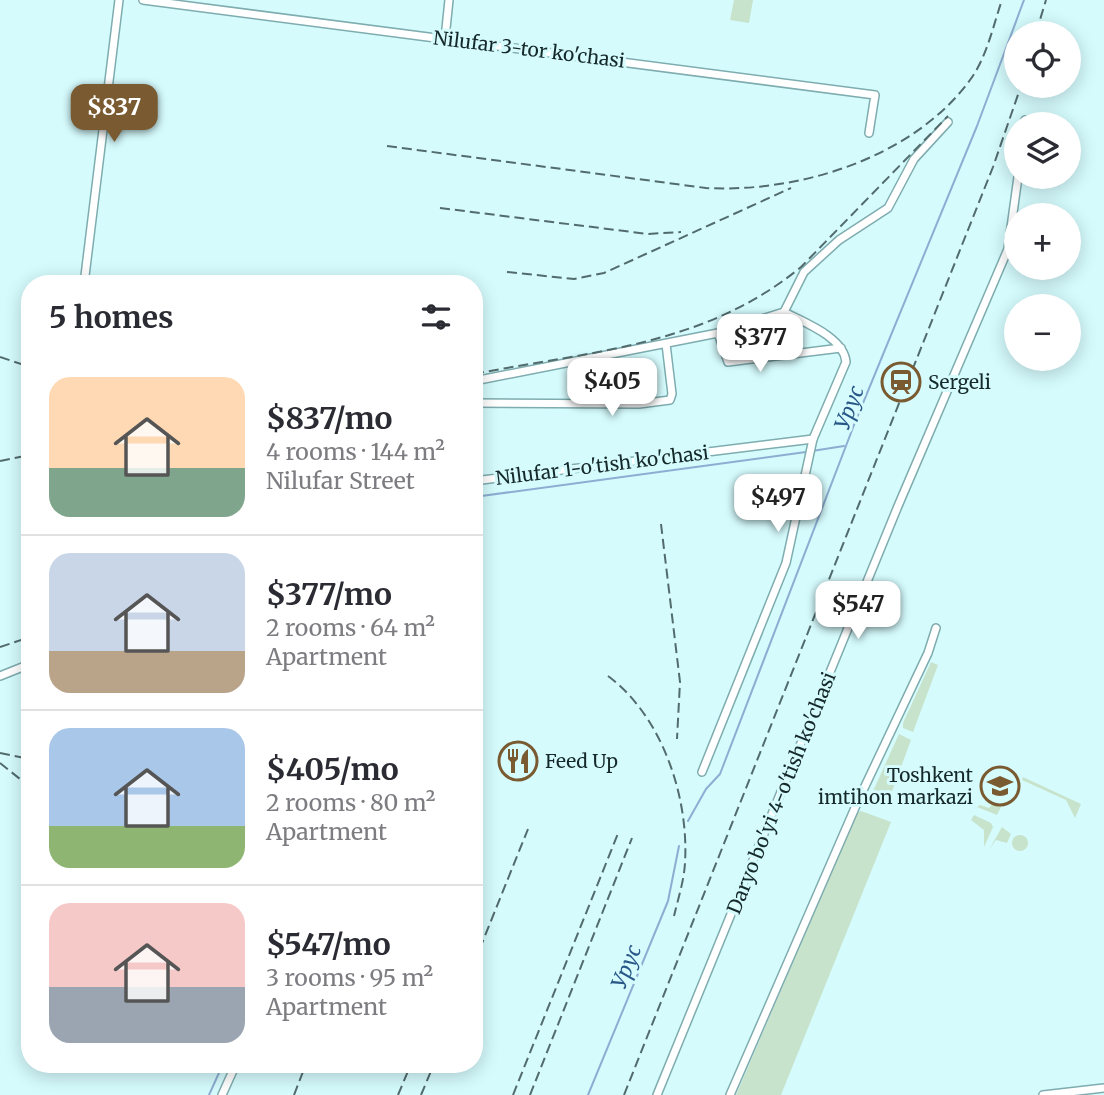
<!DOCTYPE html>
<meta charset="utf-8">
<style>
body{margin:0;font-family:Merriweather,serif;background:#f7f7f7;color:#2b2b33;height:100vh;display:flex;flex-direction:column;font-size:26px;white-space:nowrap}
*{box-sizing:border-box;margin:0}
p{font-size:23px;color:#7c7c81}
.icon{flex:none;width:38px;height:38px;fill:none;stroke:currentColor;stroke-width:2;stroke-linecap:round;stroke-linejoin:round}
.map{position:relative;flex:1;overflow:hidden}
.side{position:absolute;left:21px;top:275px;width:462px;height:798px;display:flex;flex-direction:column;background:#fff;border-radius:28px;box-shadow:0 4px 18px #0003}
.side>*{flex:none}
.tools{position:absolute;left:1004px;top:21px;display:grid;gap:14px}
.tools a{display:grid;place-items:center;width:77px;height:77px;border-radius:50%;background:#fff;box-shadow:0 4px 18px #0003;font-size:35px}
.price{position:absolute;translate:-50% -60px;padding:0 16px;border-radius:14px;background:#fff;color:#222;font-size:23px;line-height:46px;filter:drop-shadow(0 2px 4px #0008)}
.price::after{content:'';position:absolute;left:50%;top:42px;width:21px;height:16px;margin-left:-10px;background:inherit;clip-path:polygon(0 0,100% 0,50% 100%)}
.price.selected{background:#7a5a30;color:#fff}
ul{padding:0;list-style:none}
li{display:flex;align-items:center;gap:21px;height:175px;padding:0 28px}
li+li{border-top:2px solid #e1e1e2}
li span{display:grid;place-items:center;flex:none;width:196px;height:140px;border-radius:21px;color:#555}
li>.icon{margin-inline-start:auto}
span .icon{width:84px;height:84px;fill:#fffc;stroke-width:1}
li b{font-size:30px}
h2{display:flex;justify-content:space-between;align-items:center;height:84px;padding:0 28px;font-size:30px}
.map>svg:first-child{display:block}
</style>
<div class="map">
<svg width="1104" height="1095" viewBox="0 0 1104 1095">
<rect width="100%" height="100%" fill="#d5fbfd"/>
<g fill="#c8e3cb">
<polygon points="734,0 753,0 749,23 730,20"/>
<polygon points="931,662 938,665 913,732 903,728 903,723"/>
<polygon points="899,734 911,740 888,802 881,805 869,800"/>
<polygon points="1023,777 1081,804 1075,818 1066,800 1022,780"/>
<polygon points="996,800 1002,805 997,815 977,807 980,805 989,808"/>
<polygon points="861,811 891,822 781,1095 736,1095 857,813"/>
<polygon points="974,815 991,823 993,827 984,847 984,830 971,820"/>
<polygon points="1002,827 1011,834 1007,843 996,840 989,850"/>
<circle cx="1020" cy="843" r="8"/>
</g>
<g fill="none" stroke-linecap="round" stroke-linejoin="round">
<g stroke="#8caed2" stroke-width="2">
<polyline points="812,451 844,446"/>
<polyline points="474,497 806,452"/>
<polyline points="688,821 706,789 720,774 854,425 977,126 1024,0"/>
<polyline points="209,1095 223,1064"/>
<polyline points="588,1095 668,901 679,846"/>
</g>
<defs>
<g id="minor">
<polyline points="143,0 875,95 869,133"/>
<polyline points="445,38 449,0"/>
<polyline points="1024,124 1025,120"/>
<polyline points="84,284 119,0"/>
<polyline points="718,333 728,362 841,348"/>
<polyline points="474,381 718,333 784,312 804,272 839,240 888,208 914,159 948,122"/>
<polyline points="474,403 639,404 670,400 672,394 666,344"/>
<polyline points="474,481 813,439"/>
<polyline points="0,676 30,664"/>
<path d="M 702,772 L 786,563 L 813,439 L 846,362 C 844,337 803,322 784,312"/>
<polyline points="222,1095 236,1064"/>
<polyline points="657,1095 898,506 1008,249 1018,177"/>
<polyline points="730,1095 858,801 928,653 936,628"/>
<polyline points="1043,1095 1104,1088"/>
</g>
</defs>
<use href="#minor" stroke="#7eacaf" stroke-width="10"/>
<use href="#minor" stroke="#fff" stroke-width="7"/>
<g stroke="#526b6d" stroke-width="2" stroke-dasharray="10 5" stroke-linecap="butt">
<polyline points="1036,33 1046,0"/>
<path d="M 387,146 L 706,188 C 799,193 913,158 970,80 C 987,57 993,26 1002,0"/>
<polyline points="440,208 648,234 681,232"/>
<polyline points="507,272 574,279 604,273 791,188"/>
<polyline points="0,357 30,367"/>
<path d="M 474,374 C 592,351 705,346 801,267 L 948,116"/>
<polyline points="0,461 30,455"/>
<polyline points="661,524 680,682 677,739"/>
<polyline points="0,647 30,637"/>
<path d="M 608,676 C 662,716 689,797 685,863 C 684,881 678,899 674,916"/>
<polyline points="0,753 30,759"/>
<polyline points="0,763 30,787"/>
<polyline points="474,963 528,829"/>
<polyline points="294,1095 306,1064"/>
<polyline points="398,1095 411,1064"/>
<polyline points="421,1095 434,1064"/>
<polyline points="513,1095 619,831"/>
<polyline points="530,1095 632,838"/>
<polyline points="624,1095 993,167 1021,86"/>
</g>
</g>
<defs>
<symbol id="station-ring" viewBox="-11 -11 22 22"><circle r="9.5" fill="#d5fbfd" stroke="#7a5a30" stroke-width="1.5"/><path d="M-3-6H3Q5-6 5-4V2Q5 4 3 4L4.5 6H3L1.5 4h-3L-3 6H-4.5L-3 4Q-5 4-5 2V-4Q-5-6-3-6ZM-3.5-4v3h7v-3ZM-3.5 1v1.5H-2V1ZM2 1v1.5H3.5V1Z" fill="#7a5a30"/></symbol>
<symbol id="restaurant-ring" viewBox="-11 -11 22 22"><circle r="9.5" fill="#d5fbfd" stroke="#7a5a30" stroke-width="1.5"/><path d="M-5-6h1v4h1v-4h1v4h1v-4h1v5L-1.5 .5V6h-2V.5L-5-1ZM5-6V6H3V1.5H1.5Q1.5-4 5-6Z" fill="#7a5a30"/></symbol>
<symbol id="school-ring" viewBox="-11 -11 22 22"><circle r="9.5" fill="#d5fbfd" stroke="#7a5a30" stroke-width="1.5"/><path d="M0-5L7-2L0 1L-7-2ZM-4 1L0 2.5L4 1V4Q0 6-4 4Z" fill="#7a5a30"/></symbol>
</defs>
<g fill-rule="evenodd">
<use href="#station-ring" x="879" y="360" width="44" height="44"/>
<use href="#restaurant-ring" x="496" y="739" width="44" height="44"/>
<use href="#school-ring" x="978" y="764" width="44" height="44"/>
</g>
<g text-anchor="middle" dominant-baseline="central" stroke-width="6" stroke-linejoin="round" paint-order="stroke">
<g font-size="19" fill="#16292a" stroke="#d5fbfd">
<text transform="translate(529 49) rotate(7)">Nilufar 3-tor ko'chasi</text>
<text transform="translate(602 465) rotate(-7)">Nilufar 1-o'tish ko'chasi</text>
<text transform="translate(781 793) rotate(-68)">Daryo bo'yi 4-o'tish ko'chasi</text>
</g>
<g font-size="19" fill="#16292a" stroke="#d5fbfd" text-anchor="start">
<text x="928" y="382">Sergeli</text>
<text x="545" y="761">Feed Up</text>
<text x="973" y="775" text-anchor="end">Toshkent<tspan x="973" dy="22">imtihon markazi</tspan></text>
</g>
<g font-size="21" font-style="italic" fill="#285787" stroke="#d5fbfd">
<text transform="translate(849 408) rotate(-69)">Урус</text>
<text transform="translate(626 967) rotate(-68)">Урус</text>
</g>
</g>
</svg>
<div class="tools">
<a><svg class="icon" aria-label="locate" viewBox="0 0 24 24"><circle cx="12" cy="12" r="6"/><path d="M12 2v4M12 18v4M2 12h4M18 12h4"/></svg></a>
<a><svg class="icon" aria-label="layers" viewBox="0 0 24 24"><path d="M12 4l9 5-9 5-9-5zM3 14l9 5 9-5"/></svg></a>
<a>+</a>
<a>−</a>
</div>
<b class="price selected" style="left:114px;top:144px">$837</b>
<b class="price" style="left:760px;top:374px">$377</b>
<b class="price" style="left:612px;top:418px">$405</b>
<b class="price" style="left:778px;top:534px">$497</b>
<b class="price" style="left:858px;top:641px">$547</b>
<section class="side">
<h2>5 homes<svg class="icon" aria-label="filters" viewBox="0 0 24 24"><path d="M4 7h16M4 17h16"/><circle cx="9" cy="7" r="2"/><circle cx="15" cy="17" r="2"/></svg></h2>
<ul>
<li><span style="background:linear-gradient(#ffd9b3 65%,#7fa58c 0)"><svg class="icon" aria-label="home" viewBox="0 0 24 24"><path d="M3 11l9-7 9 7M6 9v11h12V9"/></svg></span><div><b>$837/mo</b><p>4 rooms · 144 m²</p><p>Nilufar Street</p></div></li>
<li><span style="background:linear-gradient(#c9d6e8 70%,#b9a48a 0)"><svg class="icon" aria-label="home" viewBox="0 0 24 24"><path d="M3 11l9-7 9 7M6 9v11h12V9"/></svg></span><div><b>$377/mo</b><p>2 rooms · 64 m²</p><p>Apartment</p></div></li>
<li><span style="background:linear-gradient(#a9c7e8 70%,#8fb573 0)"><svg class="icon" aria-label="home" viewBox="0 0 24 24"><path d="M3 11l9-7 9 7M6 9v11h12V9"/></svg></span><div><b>$405/mo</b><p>2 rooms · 80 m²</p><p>Apartment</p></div></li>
<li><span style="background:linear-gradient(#f6c9c9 60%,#9aa5b1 0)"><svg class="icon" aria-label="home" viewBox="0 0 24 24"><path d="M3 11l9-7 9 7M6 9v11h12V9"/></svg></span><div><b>$547/mo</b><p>3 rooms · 95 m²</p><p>Apartment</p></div></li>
</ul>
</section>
</div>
